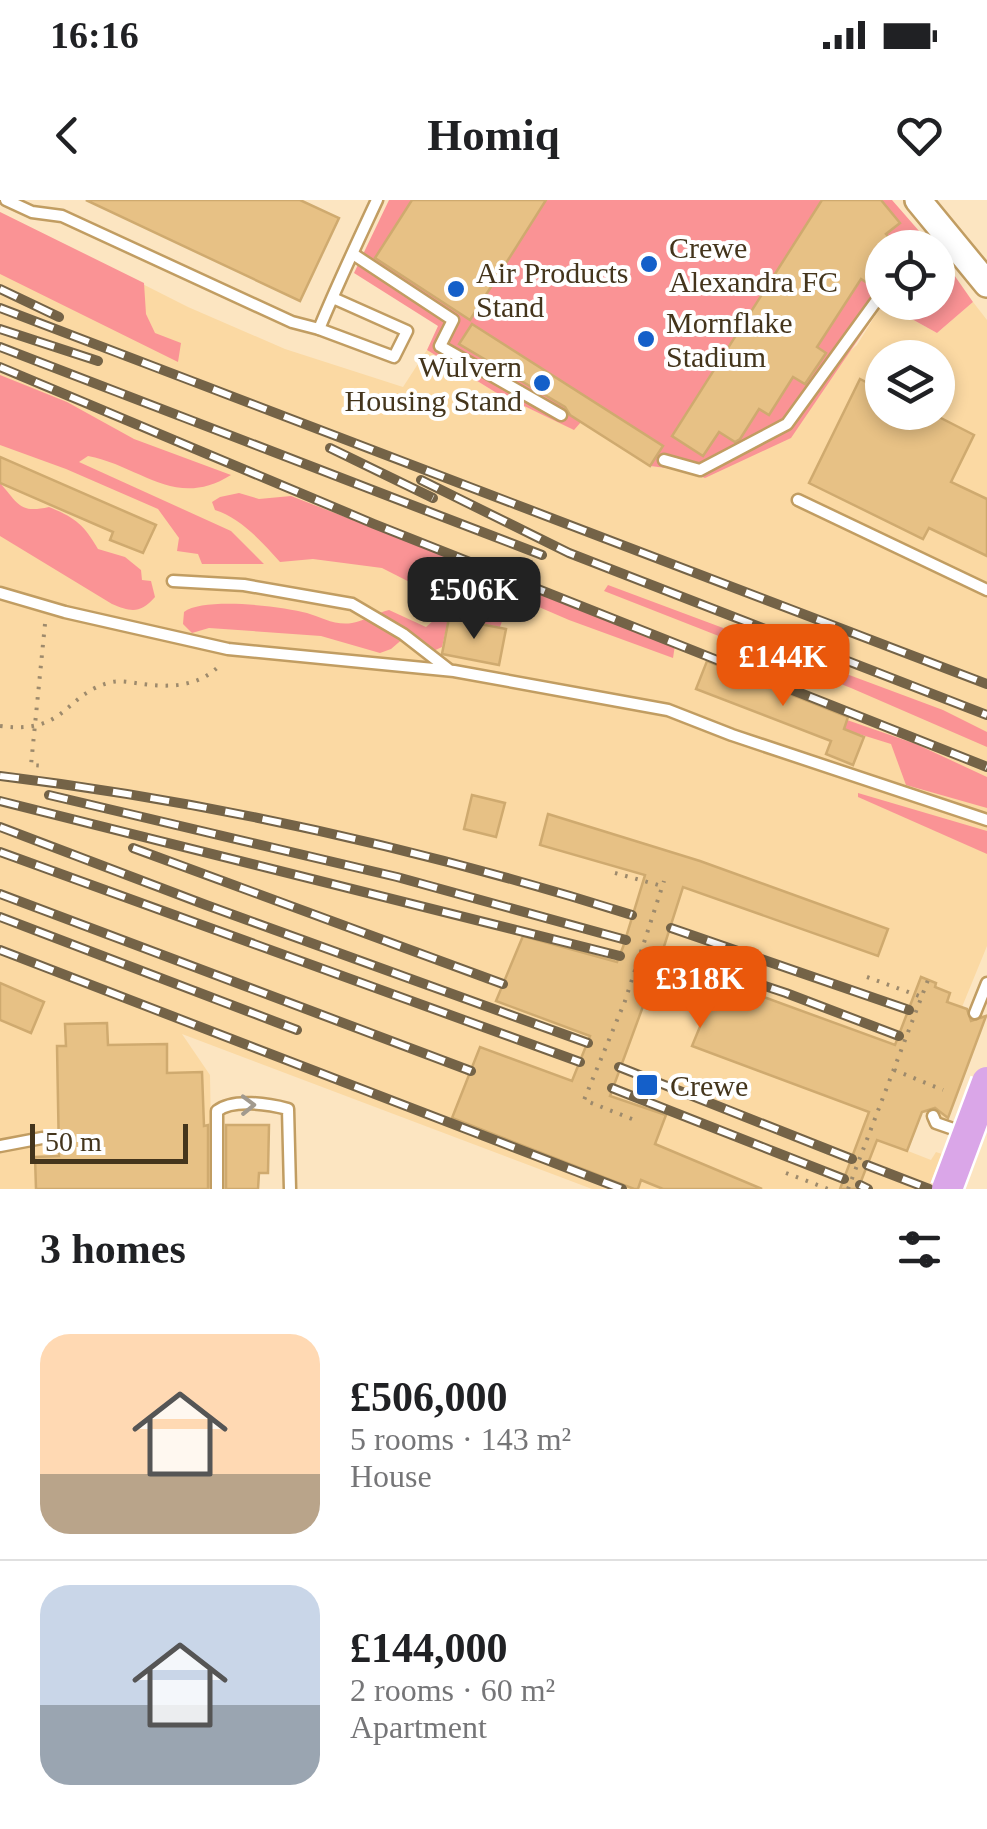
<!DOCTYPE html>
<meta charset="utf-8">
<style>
body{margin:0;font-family:Georgia,serif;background:#f6f6f6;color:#202124;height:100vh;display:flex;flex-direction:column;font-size:38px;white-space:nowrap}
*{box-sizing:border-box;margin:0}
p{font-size:32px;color:#757577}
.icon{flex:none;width:55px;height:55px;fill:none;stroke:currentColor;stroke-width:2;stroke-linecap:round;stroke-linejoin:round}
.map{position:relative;height:989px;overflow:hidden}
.panel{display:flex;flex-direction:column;background:#fff;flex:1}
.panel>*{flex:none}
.fabs{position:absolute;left:865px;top:30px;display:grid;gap:20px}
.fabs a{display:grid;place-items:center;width:90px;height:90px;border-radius:50%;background:#fff;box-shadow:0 5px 15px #0003;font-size:50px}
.scale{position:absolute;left:30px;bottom:25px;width:158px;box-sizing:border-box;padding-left:10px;border:5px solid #44351c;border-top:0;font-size:28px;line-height:35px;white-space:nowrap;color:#44351c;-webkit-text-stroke:8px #fff;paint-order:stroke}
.price{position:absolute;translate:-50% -85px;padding:0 22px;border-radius:20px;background:#ea580c;color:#fff;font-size:32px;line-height:65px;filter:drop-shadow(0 2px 5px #0008)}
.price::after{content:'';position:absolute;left:50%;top:60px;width:30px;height:22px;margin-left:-15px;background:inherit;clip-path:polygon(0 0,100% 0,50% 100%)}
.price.on{background:#222;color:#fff}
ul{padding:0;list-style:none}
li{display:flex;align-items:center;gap:30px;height:250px;padding:0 40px}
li+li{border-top:2px solid #e0e0e0}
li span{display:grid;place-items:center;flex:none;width:280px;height:200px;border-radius:30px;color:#555}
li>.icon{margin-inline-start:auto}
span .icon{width:120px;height:120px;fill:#fffc;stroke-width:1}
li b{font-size:42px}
h2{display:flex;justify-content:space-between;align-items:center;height:120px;padding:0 40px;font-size:42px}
.status{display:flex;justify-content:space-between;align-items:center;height:70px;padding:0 50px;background:#fff;direction:ltr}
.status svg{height:28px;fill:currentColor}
header{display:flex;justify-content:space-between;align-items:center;height:130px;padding:0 40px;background:#fff;font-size:45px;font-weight:800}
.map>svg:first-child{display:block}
</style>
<div class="status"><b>16:16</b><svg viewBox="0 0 49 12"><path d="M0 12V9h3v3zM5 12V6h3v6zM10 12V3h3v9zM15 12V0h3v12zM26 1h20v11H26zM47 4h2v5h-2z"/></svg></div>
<header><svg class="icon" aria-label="back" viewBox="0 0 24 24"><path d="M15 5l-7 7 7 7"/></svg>Homiq<svg class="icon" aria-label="heart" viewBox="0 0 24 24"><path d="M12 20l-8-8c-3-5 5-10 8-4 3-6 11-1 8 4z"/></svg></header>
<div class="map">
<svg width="987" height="989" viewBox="0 0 987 989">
<rect width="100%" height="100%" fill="#fce5c1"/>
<path fill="#fbd9a3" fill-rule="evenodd" d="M 0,12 L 188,107 L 285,149 L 403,187 L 427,150 L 495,192 L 573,229 L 580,222 L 650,266 L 682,270 L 705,278 L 857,145 L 883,103 L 937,133 L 973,102 L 987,120 L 987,746 L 962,807 L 986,816 L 947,921 L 922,912 L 908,951 L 931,960 L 936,952 L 942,954 L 928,989 L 592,989 L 182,834 L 210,875 L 212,989 L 0,989 ZM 882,158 L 938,158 L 938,212 L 882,212 Z"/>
<g fill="#fa9395">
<polygon points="389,0 892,0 933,47 882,48 882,102 938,102 938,52 973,102 937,133 883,103 791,238 705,278 682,270 650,266 581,222 574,230 495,192 427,150 438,126 354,73"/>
<polygon points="0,12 144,83 146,114 155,133 181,143 178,162 0,74"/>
<path d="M 0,175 L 67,202 L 134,239 L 231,275 C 175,310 141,266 88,256 L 79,262 L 231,331 L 264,364 L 202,364 L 198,354 L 177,351 L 179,338 L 158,309 L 66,269 L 0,245 Z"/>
<path d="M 0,283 C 18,303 19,314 49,307 C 76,318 84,325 98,349 L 125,357 L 141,370 L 142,380 L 151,381 L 155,397 C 140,414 131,412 112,404 L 0,336 Z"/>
<path d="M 239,293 L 259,299 L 291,296 L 675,445 L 673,458 L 569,420 L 511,395 L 500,427 L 449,416 L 442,447 L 429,453 L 405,437 L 391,449 L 380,453 L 321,436 L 209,428 L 192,433 L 183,424 L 184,412 C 204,397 281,406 307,413 C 320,417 336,426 352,423 C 364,421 377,413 389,410 L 426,427 L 443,412 L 443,399 L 382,368 L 313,359 L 280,362 C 262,342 241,318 215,310 L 212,302 L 220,297 Z"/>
<polygon points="608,385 943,510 987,532 987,547 851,488 604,391"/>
<polygon points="847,520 916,544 987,577 987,608 906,585 891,544 843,529"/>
<polygon points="858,593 987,631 987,654 858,597"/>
</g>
<g fill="#e7c185" stroke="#cfaa6f" stroke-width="2.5">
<polygon points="86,0 300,0 339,18 300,101"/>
<polygon points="412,0 546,0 470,120 375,58"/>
<polygon points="822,0 881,0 900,23 886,34 898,48 882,48 882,70 872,86 861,79 817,147 826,153 805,184 793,177 769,215 759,209 740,239 735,242 719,232 703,256 672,236"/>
<polygon points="472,124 663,246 650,266 570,215 565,207 459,144"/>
<polygon points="860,179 882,190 882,212 929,212 974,235 951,282 987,299 987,356 929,328 923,339 809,283"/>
<polygon points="0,257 156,325 143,353 110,340 113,332 0,283"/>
<polygon points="449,418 506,429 499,465 442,454"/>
<polygon points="707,461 848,517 844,529 864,537 853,565 826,554 831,541 696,489"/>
<polygon points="472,595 505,603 496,637 464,629"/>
<polygon points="548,614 700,661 888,729 878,756 683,687 660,759 895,845 921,777 936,783 935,787 950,793 947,802 967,809 971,821 986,816 948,918 935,908 922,912 907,951 877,940 858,989 840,989 869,912 692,846 706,812 649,790 610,896 666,915 655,944 762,989 663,989 641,980 638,989 634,989 452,918 480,847 572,881 590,836 496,801 523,736 617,762 623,747 645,675 540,645"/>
<polygon points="0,783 44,802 31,833 0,820"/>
<polygon points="107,823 108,845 167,844 167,873 202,872 204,926 208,925 208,989 36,989 35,957 59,956 57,846 66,846 65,824"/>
<polygon points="226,925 269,925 268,973 259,973 258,989 226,989"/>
</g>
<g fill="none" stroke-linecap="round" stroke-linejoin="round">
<defs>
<g id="service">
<polyline points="6,0 32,12 62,16 292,122 319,129"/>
<polyline points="925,48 943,33"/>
<polyline points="353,54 453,120 440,146 561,215"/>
<path d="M 333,98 L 407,131 L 394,157 L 319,129 C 337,85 357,43 377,0"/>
<polyline points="664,260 700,270 787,224 882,93"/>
<polyline points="798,300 987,390"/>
<polyline points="173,381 244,385 352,404 403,434 448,469"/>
<polyline points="0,393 65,412 228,449 454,471 668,510 732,535 987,620"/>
<polyline points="975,813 987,783"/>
<polyline points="933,916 936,923 962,932"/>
<polyline points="0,946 42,938"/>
<path d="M 217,989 L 217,911 C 233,898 269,904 288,909 L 290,989"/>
</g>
<polyline id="tertiary" points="918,0 987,84"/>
</defs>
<use href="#service" stroke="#c19d62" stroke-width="15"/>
<use href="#tertiary" stroke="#c19d62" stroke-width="30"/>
<g stroke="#9d8a6c" stroke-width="4" stroke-dasharray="2.5 8" stroke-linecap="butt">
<polyline points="45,424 31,565 45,566"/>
<path d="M 0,526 C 68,535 64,493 112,482 C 122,480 133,483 143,484 C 173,488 201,486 222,463"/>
<polyline points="615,673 662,686"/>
<polyline points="867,777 922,797"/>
<polyline points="894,870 943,890"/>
<polyline points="786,973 828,989"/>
<polyline points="848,989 928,780"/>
</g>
<use href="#service" stroke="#fff" stroke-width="10"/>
<use href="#tertiary" stroke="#fff" stroke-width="25"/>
<defs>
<g id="rail">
<polyline points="0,89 59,117"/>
<polyline points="0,108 987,484"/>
<polyline points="0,129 98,161"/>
<polyline points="0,147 542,355"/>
<polyline points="0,167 374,324 987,567"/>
<polyline points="330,248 433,298"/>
<polyline points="421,280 569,353 987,515"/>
<path d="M 0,576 C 214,602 426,650 632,715"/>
<polyline points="49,595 397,677 626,740"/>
<polyline points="0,601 620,756"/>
<polyline points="0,627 206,705 588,843"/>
<polyline points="133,648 503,784"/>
<polyline points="0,652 580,862"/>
<polyline points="0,694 471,871"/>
<polyline points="0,717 297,830"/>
<polyline points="671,728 909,810"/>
<polyline points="0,750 622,989"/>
<polyline points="663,752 786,793 899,836"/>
<polyline points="619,867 852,959"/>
<polyline points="612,888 844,979"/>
<polyline points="867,965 929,989"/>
<polyline points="860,985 868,989"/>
</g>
</defs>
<use href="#rail" stroke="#746347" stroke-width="10"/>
<use href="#rail" stroke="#fff" stroke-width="6" stroke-dasharray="19" stroke-linecap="butt"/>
<defs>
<polyline id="primary-bridge" points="947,989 987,882"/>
</defs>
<use href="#primary-bridge" stroke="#fff" stroke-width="35" stroke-linecap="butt"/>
<polyline stroke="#9d8a6c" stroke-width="4" stroke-dasharray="2.5 8" stroke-linecap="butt" points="632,919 584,900 625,801 664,681"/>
<use href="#primary-bridge" stroke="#daa6e8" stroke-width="30"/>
</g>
<defs><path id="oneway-chevron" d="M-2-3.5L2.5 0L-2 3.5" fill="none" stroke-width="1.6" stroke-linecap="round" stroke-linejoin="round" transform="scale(2.5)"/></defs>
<use stroke="#a29a8e" href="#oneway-chevron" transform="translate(248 905) rotate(-1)"/>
<g fill="#145fc9" stroke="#fff" stroke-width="4">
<circle cx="649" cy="64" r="10"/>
<circle cx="456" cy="89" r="10"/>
<circle cx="646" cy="139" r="10"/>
<circle cx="542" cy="183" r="10"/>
<rect x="635" y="873" width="24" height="24" rx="5"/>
</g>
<g text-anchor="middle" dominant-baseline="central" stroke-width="8" stroke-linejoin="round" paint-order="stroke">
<g font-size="30" fill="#44351c" stroke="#fff" text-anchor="start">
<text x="669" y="47">Crewe<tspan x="669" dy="34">Alexandra FC</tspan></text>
<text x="476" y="72">Air Products<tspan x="476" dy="34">Stand</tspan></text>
<text x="666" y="122">Mornflake<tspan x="666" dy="34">Stadium</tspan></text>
<text x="522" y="166" text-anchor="end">Wulvern<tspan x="522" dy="34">Housing Stand</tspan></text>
<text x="670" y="885">Crewe</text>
</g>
</g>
</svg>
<div class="fabs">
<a><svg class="icon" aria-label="locate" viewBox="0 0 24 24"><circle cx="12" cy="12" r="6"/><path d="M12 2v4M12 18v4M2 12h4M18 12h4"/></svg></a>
<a><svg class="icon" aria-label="layers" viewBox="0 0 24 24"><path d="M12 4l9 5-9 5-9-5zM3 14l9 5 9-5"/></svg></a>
</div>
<div class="scale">50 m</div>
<b class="price on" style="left:474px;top:442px">£506K</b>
<b class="price" style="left:783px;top:509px">£144K</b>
<b class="price" style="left:700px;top:831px">£318K</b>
</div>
<section class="panel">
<h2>3 homes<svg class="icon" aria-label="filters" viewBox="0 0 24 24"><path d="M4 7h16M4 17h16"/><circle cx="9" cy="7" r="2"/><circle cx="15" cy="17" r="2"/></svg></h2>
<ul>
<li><span style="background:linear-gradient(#ffd9b3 70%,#b9a48a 0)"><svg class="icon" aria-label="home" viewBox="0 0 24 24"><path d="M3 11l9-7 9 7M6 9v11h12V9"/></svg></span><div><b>£506,000</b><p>5 rooms · 143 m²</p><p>House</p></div></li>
<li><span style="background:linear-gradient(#c9d6e8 60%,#9aa5b1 0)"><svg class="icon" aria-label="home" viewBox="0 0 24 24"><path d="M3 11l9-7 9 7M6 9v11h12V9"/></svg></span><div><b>£144,000</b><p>2 rooms · 60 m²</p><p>Apartment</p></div></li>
</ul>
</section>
